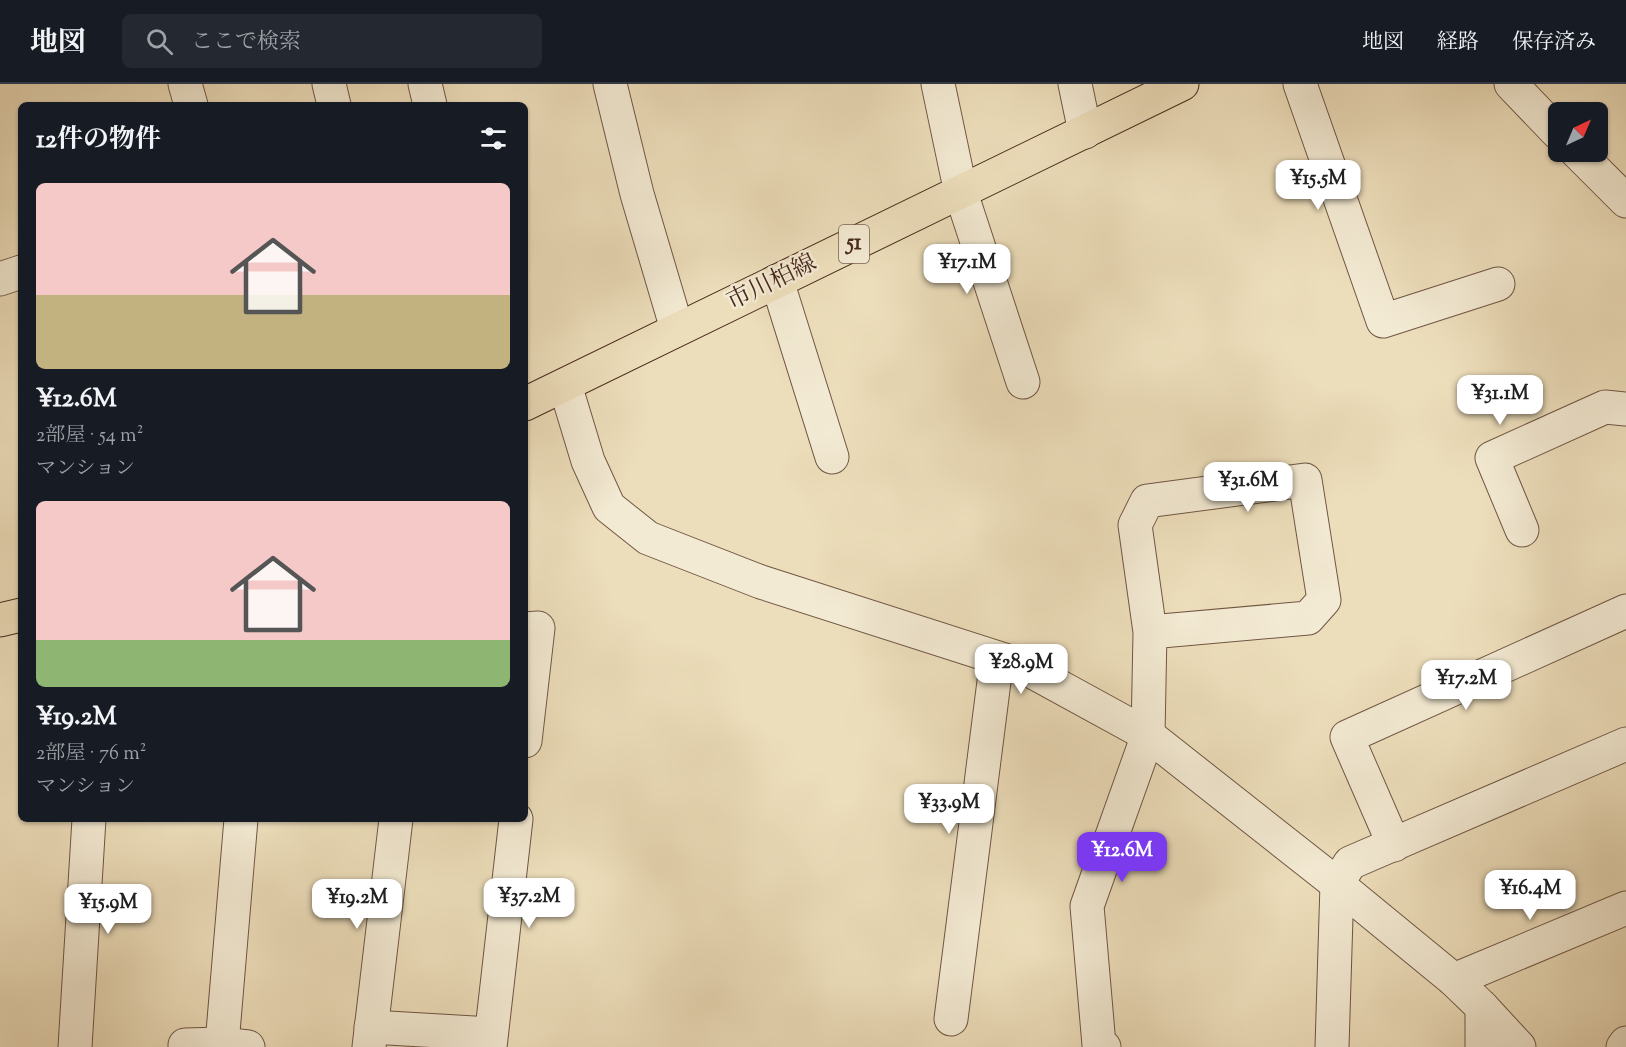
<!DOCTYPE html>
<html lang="ja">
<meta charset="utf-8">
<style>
body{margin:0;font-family:"Sorts Mill Goudy","Noto Serif JP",serif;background:#242831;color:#f1f3f6;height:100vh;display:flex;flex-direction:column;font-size:22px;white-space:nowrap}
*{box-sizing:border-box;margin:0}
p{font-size:20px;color:#9ea1a6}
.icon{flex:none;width:33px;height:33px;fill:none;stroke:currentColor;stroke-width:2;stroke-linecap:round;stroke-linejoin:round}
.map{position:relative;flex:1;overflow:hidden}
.details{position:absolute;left:18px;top:18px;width:510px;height:720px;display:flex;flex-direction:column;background:#171b24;border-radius:9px;box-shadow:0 2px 4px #0004}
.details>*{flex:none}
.needle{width:39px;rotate:44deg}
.tools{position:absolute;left:1548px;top:18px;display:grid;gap:12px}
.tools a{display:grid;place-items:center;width:60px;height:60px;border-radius:9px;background:#171b24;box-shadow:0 2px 4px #0004;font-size:30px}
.price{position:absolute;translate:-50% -51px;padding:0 14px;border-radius:12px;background:#fff;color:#222;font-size:20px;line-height:39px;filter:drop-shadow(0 2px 3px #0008)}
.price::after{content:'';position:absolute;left:50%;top:36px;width:18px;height:14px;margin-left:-9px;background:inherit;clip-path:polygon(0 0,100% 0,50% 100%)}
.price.selected{background:#7c3aed;color:#fff}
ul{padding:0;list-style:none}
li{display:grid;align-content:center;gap:12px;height:318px;padding:0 18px}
li span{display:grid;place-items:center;height:186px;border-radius:9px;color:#555}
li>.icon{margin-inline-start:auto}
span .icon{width:108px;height:108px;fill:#fffc;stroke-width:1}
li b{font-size:26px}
h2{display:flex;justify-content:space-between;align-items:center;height:72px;padding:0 18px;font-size:26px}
header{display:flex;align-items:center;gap:36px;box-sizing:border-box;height:84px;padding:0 30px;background:#171b24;border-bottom:2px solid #363941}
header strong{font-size:28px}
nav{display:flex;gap:33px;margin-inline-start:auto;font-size:21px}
.search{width:420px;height:54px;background:#242831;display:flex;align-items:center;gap:15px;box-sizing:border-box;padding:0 21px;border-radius:9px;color:#9ea1a6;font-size:22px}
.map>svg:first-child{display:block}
</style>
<header>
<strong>地図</strong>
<div class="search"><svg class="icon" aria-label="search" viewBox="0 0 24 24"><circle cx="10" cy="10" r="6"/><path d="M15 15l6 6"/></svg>ここで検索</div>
<nav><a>地図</a><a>経路</a><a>保存済み</a></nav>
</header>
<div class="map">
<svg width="1626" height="963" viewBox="0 0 1626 963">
<rect width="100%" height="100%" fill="#eddebb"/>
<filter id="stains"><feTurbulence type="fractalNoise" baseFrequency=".00333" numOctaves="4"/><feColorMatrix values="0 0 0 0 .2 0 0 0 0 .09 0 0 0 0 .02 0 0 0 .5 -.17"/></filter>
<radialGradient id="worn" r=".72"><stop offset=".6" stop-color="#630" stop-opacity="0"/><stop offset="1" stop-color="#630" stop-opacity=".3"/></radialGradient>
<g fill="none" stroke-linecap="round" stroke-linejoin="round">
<defs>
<g id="minor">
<polyline points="185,0 191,21"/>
<polyline points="329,0 334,21"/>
<polyline points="425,0 430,21"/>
<polyline points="610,0 637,110 677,245"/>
<polyline points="938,0 961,109 1023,298"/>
<polyline points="1075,0 1085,48"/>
<polyline points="1300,0 1383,237 1498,200"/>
<polyline points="1511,0 1558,49"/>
<polyline points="1577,68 1626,117"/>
<polyline points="0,195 21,188"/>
<polyline points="777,197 832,373"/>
<polyline points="565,301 588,377 609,423 648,454 761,498 1020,581 1148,651 1337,800 1454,896 1482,923 1519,963"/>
<polyline points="1522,446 1492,374 1605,323 1626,325"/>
<polyline points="525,545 538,544 525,657"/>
<polyline points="1394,761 1347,653 1626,527"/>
<polyline points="1454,896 1626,824"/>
<polyline points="1482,923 1482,963"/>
<polyline points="951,935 997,574"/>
<polyline points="371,943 491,950"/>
<polyline points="222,960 241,735"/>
<polyline points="75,963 89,735"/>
<polyline points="185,963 185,961 222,960 248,963"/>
<polyline points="369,963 396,735"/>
<polyline points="490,963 516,735"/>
<polyline points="1104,963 1099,961 1087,822 1148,651 1150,548 1135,441 1147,417 1305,396 1324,516 1308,534 1150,548"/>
<polyline points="1332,963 1337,800 1350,779 1626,660"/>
<polyline points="1623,963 1626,959"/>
</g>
<g id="major">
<polyline points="525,320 1182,0"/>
<polyline points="0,536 21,531"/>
</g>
</defs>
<use href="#minor" stroke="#705644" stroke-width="35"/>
<use href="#major" stroke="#46281d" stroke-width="35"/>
<use href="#minor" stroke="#f3ead3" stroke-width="33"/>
<use href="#major" stroke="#eddebb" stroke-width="33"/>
</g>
<g text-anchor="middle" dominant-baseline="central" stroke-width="5" stroke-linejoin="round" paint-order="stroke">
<rect fill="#f3ead3" stroke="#7a6254" stroke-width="1.5" x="839" y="141" width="30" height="38" rx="4.5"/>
<g font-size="22" font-weight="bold" fill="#46281d">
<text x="854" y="160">51</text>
</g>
<g font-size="24" fill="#46281d" stroke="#f3ead3">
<text transform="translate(772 199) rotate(-26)">市川柏線</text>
</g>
</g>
<rect width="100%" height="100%" filter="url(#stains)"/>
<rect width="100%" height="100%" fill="url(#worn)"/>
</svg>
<div class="tools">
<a><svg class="needle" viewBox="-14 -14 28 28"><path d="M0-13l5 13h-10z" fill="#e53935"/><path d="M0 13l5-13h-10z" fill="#9ea1a6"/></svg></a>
</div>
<b class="price" style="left:1318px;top:127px">¥15.5M</b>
<b class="price" style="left:967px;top:211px">¥17.1M</b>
<b class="price" style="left:1500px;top:342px">¥31.1M</b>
<b class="price" style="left:1248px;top:429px">¥31.6M</b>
<b class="price" style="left:1021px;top:611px">¥28.9M</b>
<b class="price" style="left:1466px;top:627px">¥17.2M</b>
<b class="price" style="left:949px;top:751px">¥33.9M</b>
<b class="price selected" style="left:1122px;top:799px">¥12.6M</b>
<b class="price" style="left:1530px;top:837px">¥16.4M</b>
<b class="price" style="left:529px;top:845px">¥37.2M</b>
<b class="price" style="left:357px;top:846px">¥19.2M</b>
<b class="price" style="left:108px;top:851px">¥15.9M</b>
<section class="details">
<h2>12件の物件<svg class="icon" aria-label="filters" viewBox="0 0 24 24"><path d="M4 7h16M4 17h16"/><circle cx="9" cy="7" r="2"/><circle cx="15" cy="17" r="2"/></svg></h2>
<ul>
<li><span style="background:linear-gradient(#f6c9c9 60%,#c2b280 0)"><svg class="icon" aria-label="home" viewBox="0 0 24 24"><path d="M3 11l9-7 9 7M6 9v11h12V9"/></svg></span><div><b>¥12.6M</b><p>2部屋 · 54 m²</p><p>マンション</p></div></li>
<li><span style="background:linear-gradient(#f6c9c9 75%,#8fb573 0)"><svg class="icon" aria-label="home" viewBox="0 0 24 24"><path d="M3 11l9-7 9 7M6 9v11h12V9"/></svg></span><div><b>¥19.2M</b><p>2部屋 · 76 m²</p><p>マンション</p></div></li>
</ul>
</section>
</div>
